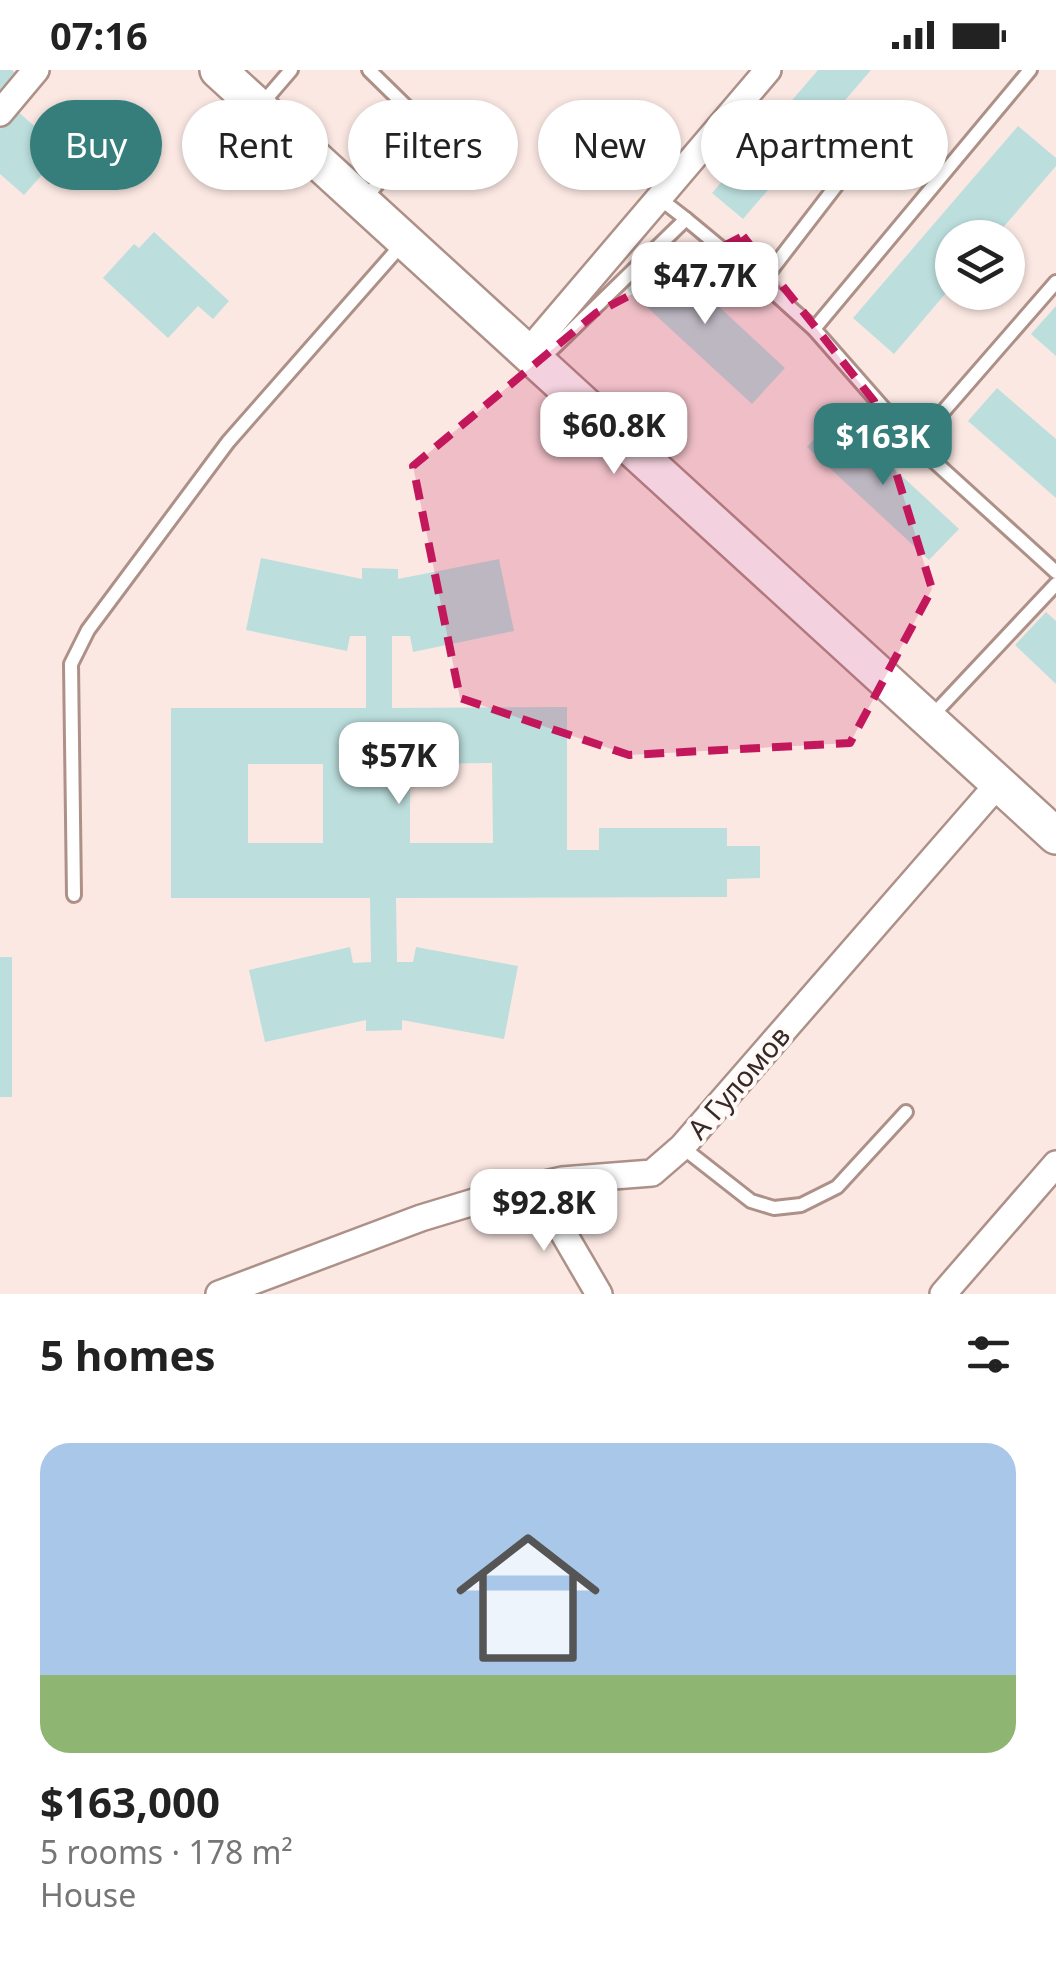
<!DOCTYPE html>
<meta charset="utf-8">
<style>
body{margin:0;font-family:"Noto Sans",sans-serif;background:#f6f6f6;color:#222;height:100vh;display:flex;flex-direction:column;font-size:38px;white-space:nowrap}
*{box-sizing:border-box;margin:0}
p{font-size:32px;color:#767676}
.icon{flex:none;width:55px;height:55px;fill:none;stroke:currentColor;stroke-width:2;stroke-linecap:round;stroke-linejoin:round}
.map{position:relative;height:1224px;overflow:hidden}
.drawer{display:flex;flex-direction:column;background:#fff;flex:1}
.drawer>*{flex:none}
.top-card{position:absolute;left:30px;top:30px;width:998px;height:90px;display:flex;gap:20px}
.fabs{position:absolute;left:935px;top:150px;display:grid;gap:20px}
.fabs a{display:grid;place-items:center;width:90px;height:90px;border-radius:50%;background:#fff;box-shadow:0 2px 8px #0004;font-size:50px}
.price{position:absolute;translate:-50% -85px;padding:0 22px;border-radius:20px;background:#fff;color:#222;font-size:32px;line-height:65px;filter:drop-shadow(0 2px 5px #0008)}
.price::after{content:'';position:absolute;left:50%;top:60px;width:30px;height:22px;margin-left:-15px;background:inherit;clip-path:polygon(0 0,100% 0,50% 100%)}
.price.on{background:#357e7b;color:#fff}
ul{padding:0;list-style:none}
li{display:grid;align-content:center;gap:20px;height:530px;padding:0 40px}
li+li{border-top:2px solid #e0e0e0}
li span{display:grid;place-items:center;height:310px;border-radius:30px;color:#555}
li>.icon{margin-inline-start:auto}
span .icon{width:180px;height:180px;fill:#fffc;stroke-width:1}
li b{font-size:42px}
h2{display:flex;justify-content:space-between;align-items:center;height:120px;padding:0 40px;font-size:42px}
.chip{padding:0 35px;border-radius:45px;background:#fff;box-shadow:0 2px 8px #0004;font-size:35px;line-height:90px}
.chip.on{background:#357e7b;color:#fff}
.status{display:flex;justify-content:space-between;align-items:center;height:70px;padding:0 50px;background:#fff;direction:ltr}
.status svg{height:28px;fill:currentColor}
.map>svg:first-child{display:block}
</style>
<div class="status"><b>07:16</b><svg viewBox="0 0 49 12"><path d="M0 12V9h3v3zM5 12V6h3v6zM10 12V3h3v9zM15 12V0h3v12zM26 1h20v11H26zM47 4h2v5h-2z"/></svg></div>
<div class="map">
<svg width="1056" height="1224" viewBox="0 0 1056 1224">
<rect width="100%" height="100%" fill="#fbe8e3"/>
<g fill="#bcdfdd" fill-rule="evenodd">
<polygon points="0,0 12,0 18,6 0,27"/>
<polygon points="818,0 871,0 743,149 712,123"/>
<polygon points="16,40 63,81 24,125 0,104 0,59"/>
<polygon points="1018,56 1056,88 1056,96 994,168 952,168 952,216 894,284 853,248"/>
<polygon points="154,162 229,231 213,249 198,236 168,268 103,208 134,174 139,178"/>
<polygon points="659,181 785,298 752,334 625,217"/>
<polygon points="1056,236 1056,286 1031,264"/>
<polygon points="997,318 1056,369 1056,428 968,351"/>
<polygon points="836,345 959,459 929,490 807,377"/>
<path d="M 261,488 L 362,509 L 362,498 L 398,499 L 398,509 L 499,489 L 514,561 L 413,582 L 410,566 L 392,566 L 392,638 L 567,637 L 567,780 L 599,780 L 599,758 L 727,758 L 727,776 L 760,776 L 760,808 L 727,809 L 727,827 L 396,828 L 397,892 L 413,892 L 416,877 L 518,896 L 504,969 L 402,950 L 402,960 L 366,961 L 366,950 L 265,972 L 249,900 L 350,877 L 353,893 L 371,892 L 370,828 L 171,828 L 171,638 L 366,638 L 366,566 L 350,566 L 347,581 L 246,560 ZM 492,693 L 493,773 L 410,773 L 410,694 ZM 248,694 L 323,694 L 323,773 L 248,773 Z"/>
<polygon points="1046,542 1056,551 1056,614 1015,575"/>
<rect x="0" y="887" width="12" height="140"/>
</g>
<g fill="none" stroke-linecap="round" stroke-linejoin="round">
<defs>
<g id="lane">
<polyline points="260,36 291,0"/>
<polyline points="659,128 686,149"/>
<polyline points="364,130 419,63 420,50 369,0"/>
<polyline points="762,212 889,47"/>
<polyline points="814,259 1030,0"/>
<polyline points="539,292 686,149 762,212 814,259 915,374 1056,502"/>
<polyline points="915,374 1056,212"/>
<polyline points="930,648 1056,514"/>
<polyline points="74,825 71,594 88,560 228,372 403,173"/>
<polyline points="682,1077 751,1131 774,1138 801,1135 837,1117 906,1042"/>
</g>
<g id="street">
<polyline points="0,43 36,0"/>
<polyline points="527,283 768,0"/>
<polyline points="536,1116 599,1224"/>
<polyline points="219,1224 421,1148 497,1125 562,1110 652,1103 682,1077 999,713"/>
<polyline points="943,1224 1056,1094"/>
</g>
<polyline id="secondary" points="218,0 1056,766"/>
</defs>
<use href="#lane" stroke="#ad9188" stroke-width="18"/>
<use href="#street" stroke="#ad9188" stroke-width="30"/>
<use href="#secondary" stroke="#ad9188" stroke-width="40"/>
<use href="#lane" stroke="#fff" stroke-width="12"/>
<use href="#street" stroke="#fff" stroke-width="25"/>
<use href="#secondary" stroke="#fff" stroke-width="35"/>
</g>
<path fill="#c2185b" fill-opacity="0.2" stroke="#c2185b" stroke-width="8" stroke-dasharray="20 12" stroke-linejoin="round" d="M 743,166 L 874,331 L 932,519 L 850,673 L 629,685 L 460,628 L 413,396 L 596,243 Z"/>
<g text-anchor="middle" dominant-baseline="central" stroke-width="8" stroke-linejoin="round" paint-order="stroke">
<g font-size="28" fill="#362a27" stroke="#fff9f7">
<text transform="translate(738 1012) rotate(-49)">А Гуломов</text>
</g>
</g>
</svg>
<div class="fabs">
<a><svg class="icon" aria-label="layers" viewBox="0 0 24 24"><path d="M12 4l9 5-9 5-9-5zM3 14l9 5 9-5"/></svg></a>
</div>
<b class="price" style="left:705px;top:257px">$47.7K</b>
<b class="price" style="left:614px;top:407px">$60.8K</b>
<b class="price on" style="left:883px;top:418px">$163K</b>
<b class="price" style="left:399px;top:737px">$57K</b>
<b class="price" style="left:544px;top:1184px">$92.8K</b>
<div class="top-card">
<a class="chip on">Buy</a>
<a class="chip">Rent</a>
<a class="chip">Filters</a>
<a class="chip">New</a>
<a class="chip">Apartment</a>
</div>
</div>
<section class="drawer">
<h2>5 homes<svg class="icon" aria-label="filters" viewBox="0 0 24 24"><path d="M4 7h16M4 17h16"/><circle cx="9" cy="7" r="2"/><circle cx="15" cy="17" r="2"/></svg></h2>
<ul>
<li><span style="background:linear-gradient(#a9c7e8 75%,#8fb573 0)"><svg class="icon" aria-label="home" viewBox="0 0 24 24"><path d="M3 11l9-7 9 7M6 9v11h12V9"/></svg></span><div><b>$163,000</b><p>5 rooms · 178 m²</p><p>House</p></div></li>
</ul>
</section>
